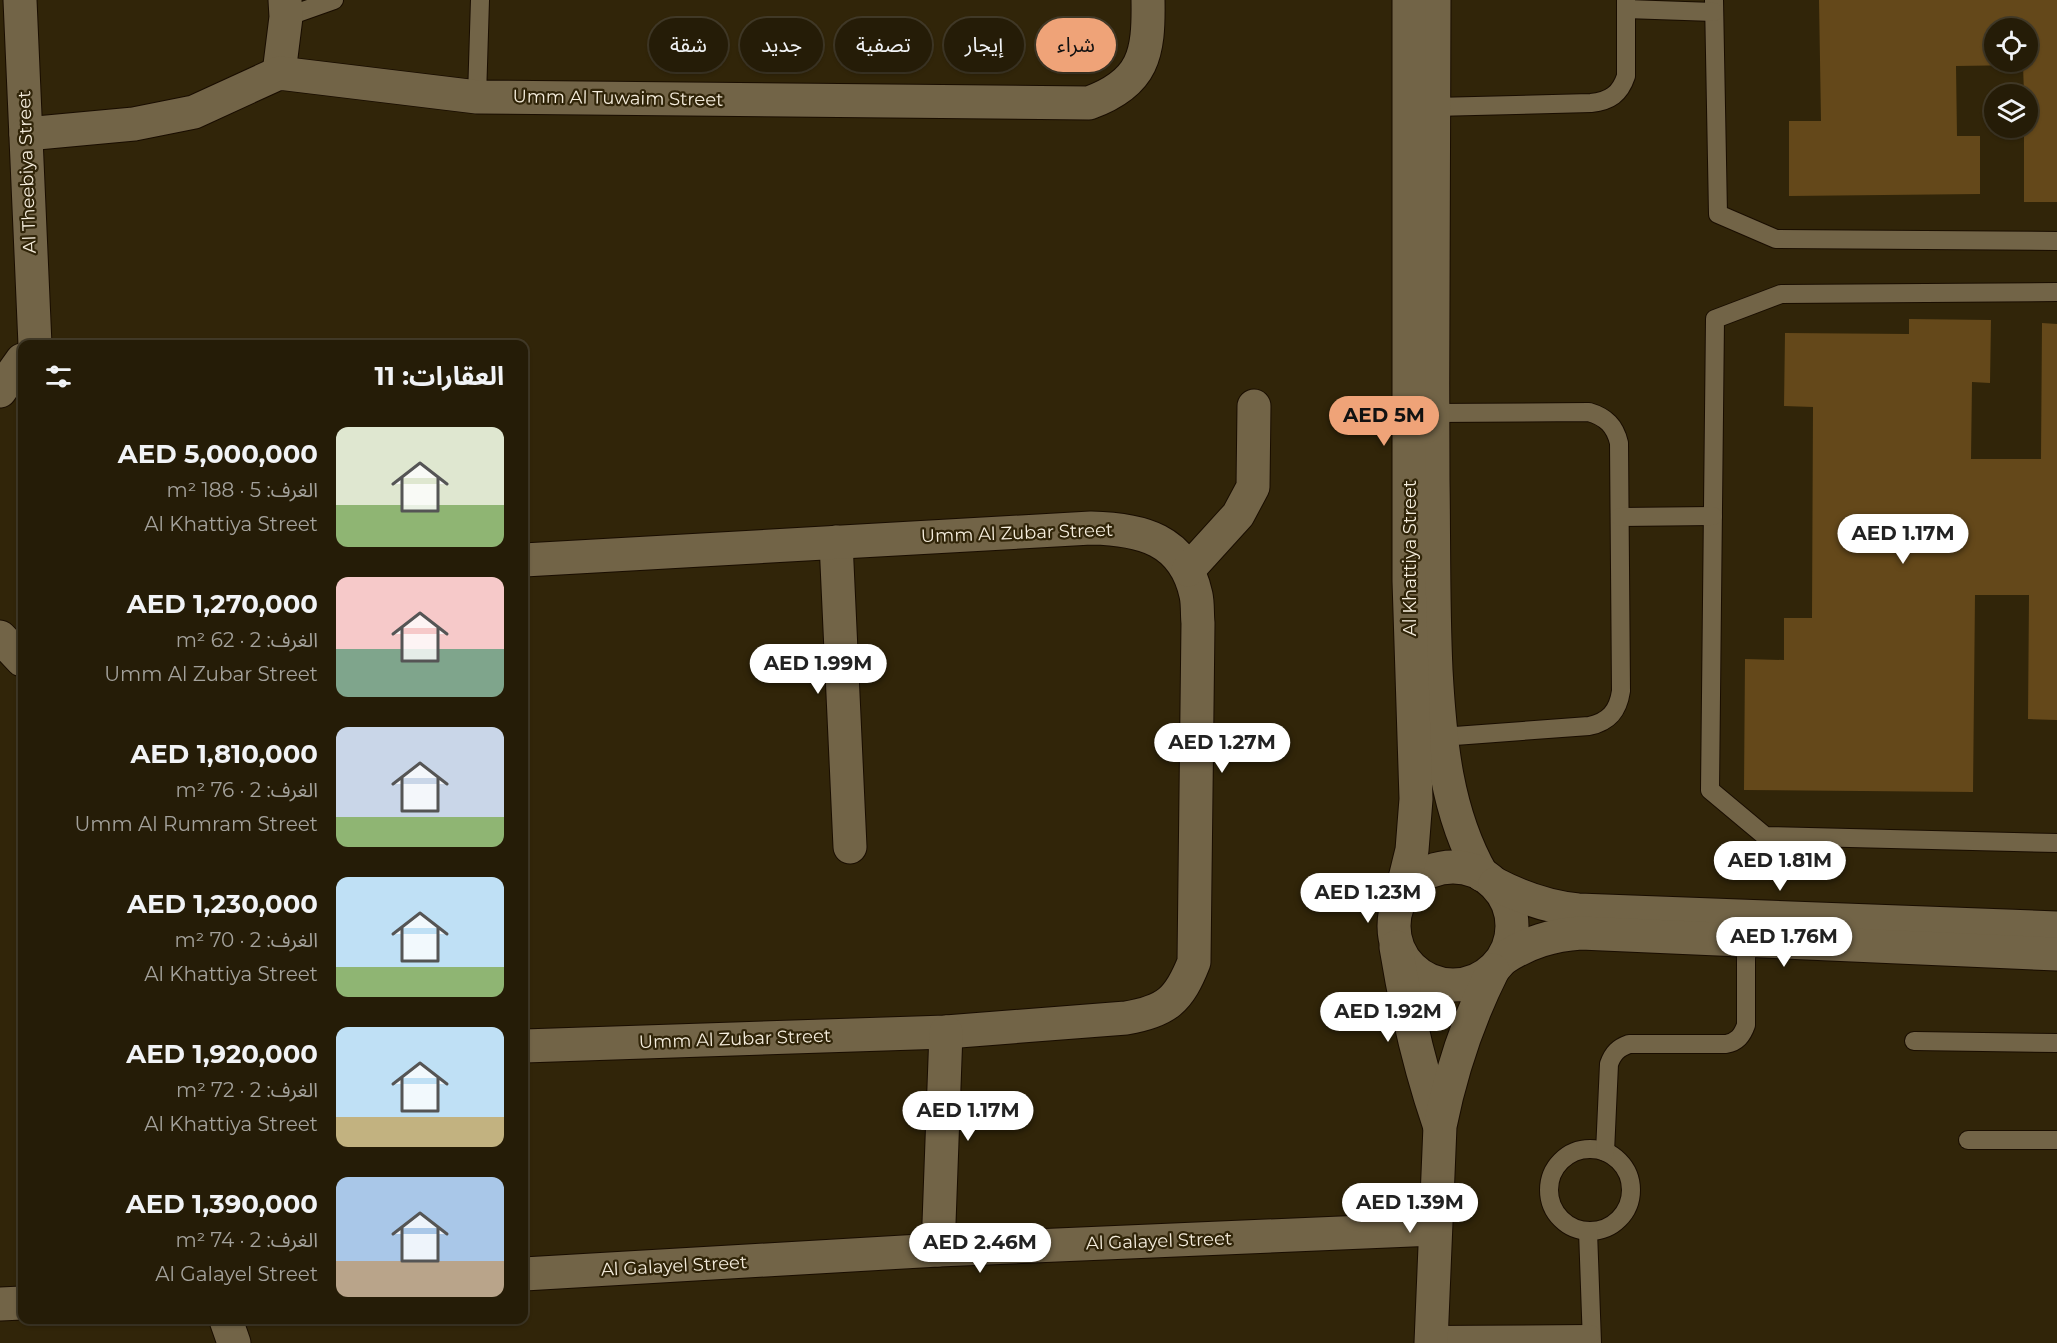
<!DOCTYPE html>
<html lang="ar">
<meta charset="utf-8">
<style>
body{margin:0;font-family:Montserrat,"Noto Sans Arabic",sans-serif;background:#312915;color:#f1f3f6;direction:rtl;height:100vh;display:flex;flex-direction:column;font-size:22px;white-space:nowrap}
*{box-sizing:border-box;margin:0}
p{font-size:20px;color:#a3a19b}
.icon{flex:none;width:33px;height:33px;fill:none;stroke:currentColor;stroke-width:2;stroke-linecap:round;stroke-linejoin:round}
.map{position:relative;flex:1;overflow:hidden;direction:ltr}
.side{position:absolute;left:18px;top:340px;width:510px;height:984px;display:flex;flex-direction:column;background:#251c07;border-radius:12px;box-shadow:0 2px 4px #0004,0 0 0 2px #423a28;direction:rtl}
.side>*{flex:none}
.banner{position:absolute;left:546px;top:18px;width:570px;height:54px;direction:rtl;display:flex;gap:12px}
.buttons{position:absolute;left:1984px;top:18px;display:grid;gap:12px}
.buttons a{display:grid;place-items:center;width:54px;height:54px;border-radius:50%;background:#251c07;box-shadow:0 2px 4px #0004,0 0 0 2px #423a28;font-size:30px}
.price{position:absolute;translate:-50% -51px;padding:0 14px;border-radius:21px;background:#fff;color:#222;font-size:20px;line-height:39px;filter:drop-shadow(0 2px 3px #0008)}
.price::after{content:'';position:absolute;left:50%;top:36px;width:18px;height:14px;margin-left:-9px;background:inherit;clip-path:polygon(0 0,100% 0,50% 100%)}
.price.on{background:#efa378;color:#111}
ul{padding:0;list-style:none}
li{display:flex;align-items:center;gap:18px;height:150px;padding:0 24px}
li span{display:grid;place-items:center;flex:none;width:168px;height:120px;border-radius:12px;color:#555}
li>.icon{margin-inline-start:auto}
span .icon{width:72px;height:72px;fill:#fffc;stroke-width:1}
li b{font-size:26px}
h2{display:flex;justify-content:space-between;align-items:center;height:72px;padding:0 24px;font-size:26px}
.chip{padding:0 21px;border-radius:27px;background:#251c07;box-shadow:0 2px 4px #0004,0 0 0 2px #423a28;font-size:21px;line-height:54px}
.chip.on{background:#efa378;color:#111}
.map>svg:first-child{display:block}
</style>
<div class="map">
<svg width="2057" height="1343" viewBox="0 0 2057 1343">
<rect width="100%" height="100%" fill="#312509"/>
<g fill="#64481a" fill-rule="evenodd">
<path d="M 1819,0 L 2057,0 L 2057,202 L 2024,202 L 2024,128 L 2028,128 L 2028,94 L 2024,94 L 2023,65 L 1956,66 L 1957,136 L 1980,136 L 1980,194 L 1789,196 L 1789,121 L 1821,121 ZM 1995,28 L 2028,28 L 2028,62 L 1995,62 Z"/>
<polygon points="1909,319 1991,320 1990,383 1972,382 1971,459 2041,459 2042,323 2057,324 2057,720 2028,719 2029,595 1975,595 1973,792 1744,790 1745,659 1784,660 1784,618 1812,618 1813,407 1784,406 1785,333 1909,334"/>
</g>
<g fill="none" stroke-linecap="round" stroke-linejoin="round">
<defs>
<g id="service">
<polyline points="1714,0 1718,214 1776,239 2057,241"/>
<polyline points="1626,9 1714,12"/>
<polyline points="286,17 334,0"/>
<polyline points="477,97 480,0"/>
<path d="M 1434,107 L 1591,103 C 1610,101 1620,94 1626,76 L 1626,0"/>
<polyline points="2057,292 1781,294 1715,319 1710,790 1765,836 2057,843"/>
<path d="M 1432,413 L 1589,412 C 1606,417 1615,426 1619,443 L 1621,691 C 1618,711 1609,722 1589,726 L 1441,737"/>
<polyline points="1620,517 1713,516"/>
<polyline points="1914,1041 2057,1043"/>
<polyline points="1968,1140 2057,1140"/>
<circle cx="1590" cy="1190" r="41"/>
<path d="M 1605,1152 L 1609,1064 C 1613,1053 1618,1048 1629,1044 L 1726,1044 C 1737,1042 1742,1036 1746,1025 L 1746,941"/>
<polyline points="1588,1231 1592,1343"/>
<polyline points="1431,1335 1591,1334"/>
</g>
<g id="minor">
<polyline points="20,0 35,345"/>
<path d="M 1434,0 C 1434,160 1432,320 1433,480 C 1434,543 1433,606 1436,670 C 1440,741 1446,812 1482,875"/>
<polyline points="279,73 286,17 285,0"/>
<path d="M 26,134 L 134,124 L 194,112 L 279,73 L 477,97 L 1089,103 C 1144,83 1149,54 1148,0"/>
<polyline points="0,391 22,360"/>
<polyline points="836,542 850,847"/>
<path d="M 524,560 L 1091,528 C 1141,529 1184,539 1196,595 C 1198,604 1197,614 1198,623 L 1194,962 C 1179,1000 1167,1011 1126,1018 L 946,1032 L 524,1046"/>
<polyline points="1188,570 1238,515 1253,487 1254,406"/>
<polyline points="0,637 22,660"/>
<circle cx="1453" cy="926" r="59"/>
<path d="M 1495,884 C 1522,898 1548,907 1578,910 L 2057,928"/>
<polyline points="1400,899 1412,850 1416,799 1409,581 1409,0"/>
<path d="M 1396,947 C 1406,1008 1419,1066 1439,1124"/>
<path d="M 1504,958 C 1529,942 1552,935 1581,933 L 2057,954"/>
<polyline points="938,1250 946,1032"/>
<polyline points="524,1274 938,1250 1435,1229"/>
<polyline points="0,1304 22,1303"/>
<polyline points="226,1320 234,1343"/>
<path d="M 1431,1343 L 1440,1126 C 1451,1071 1468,1020 1493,970"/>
</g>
</defs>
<use href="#service" stroke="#190d00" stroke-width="20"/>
<use href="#minor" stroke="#190d00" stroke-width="35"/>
<use href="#service" stroke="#726447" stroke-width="18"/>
<use href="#minor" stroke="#726447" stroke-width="33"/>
</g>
<g text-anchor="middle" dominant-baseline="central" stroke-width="4.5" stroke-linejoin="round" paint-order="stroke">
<g font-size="18" fill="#f5eddd" stroke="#312509">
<text transform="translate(618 98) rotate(1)">Umm Al Tuwaim Street</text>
<text transform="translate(27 172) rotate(-92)">Al Theebiya Street</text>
<text transform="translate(1017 533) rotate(-2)">Umm Al Zubar Street</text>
<text transform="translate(1410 558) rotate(-90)">Al Khattiya Street</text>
<text transform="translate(735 1039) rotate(-2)">Umm Al Zubar Street</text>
<text transform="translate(1159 1241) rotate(-2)">Al Galayel Street</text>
<text transform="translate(674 1266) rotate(-3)">Al Galayel Street</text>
</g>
</g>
</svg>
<div class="buttons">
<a><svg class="icon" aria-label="locate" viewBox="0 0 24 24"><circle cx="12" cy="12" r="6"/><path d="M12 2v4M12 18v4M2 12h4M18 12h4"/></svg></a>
<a><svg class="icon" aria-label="layers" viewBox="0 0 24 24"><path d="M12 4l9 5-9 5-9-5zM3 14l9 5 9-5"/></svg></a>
</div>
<b class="price on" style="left:1384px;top:447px">AED 5M</b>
<b class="price" style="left:1903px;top:565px">AED 1.17M</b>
<b class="price" style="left:818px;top:695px">AED 1.99M</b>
<b class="price" style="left:1222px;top:774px">AED 1.27M</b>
<b class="price" style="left:1780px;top:892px">AED 1.81M</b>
<b class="price" style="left:1368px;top:924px">AED 1.23M</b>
<b class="price" style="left:1784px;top:968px">AED 1.76M</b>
<b class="price" style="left:1388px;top:1043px">AED 1.92M</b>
<b class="price" style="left:968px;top:1142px">AED 1.17M</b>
<b class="price" style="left:1410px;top:1234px">AED 1.39M</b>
<b class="price" style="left:980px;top:1274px">AED 2.46M</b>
<div class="banner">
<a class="chip on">شراء</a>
<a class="chip">إيجار</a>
<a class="chip">تصفية</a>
<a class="chip">جديد</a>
<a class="chip">شقة</a>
</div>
<section class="side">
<h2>العقارات: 11<svg class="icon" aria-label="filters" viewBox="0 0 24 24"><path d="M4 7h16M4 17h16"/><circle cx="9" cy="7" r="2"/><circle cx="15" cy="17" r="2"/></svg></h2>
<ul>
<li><span style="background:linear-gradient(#dfe7d0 65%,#8fb573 0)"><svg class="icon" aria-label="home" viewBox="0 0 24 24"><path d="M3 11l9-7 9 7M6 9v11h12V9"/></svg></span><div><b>AED 5,000,000</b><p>الغرف: 5 · 188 m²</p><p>Al Khattiya Street</p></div></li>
<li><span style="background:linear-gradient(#f6c9c9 60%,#7fa58c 0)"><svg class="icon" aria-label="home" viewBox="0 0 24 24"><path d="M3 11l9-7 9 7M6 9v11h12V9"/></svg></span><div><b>AED 1,270,000</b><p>الغرف: 2 · 62 m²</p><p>Umm Al Zubar Street</p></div></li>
<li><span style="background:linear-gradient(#c9d6e8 75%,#8fb573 0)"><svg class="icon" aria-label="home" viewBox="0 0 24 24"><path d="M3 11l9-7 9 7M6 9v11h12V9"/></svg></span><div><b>AED 1,810,000</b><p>الغرف: 2 · 76 m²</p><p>Umm Al Rumram Street</p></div></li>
<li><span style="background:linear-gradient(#bfe0f5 75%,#8fb573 0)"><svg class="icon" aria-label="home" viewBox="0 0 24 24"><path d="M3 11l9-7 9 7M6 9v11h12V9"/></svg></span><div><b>AED 1,230,000</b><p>الغرف: 2 · 70 m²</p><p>Al Khattiya Street</p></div></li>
<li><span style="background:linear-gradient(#bfe0f5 75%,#c2b280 0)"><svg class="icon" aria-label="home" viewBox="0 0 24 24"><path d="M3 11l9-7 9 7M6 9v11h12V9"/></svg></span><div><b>AED 1,920,000</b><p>الغرف: 2 · 72 m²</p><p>Al Khattiya Street</p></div></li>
<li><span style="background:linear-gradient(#a9c7e8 70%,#b9a48a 0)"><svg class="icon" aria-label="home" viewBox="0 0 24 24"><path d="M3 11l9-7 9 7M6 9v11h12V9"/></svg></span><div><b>AED 1,390,000</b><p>الغرف: 2 · 74 m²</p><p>Al Galayel Street</p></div></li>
</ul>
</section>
</div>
